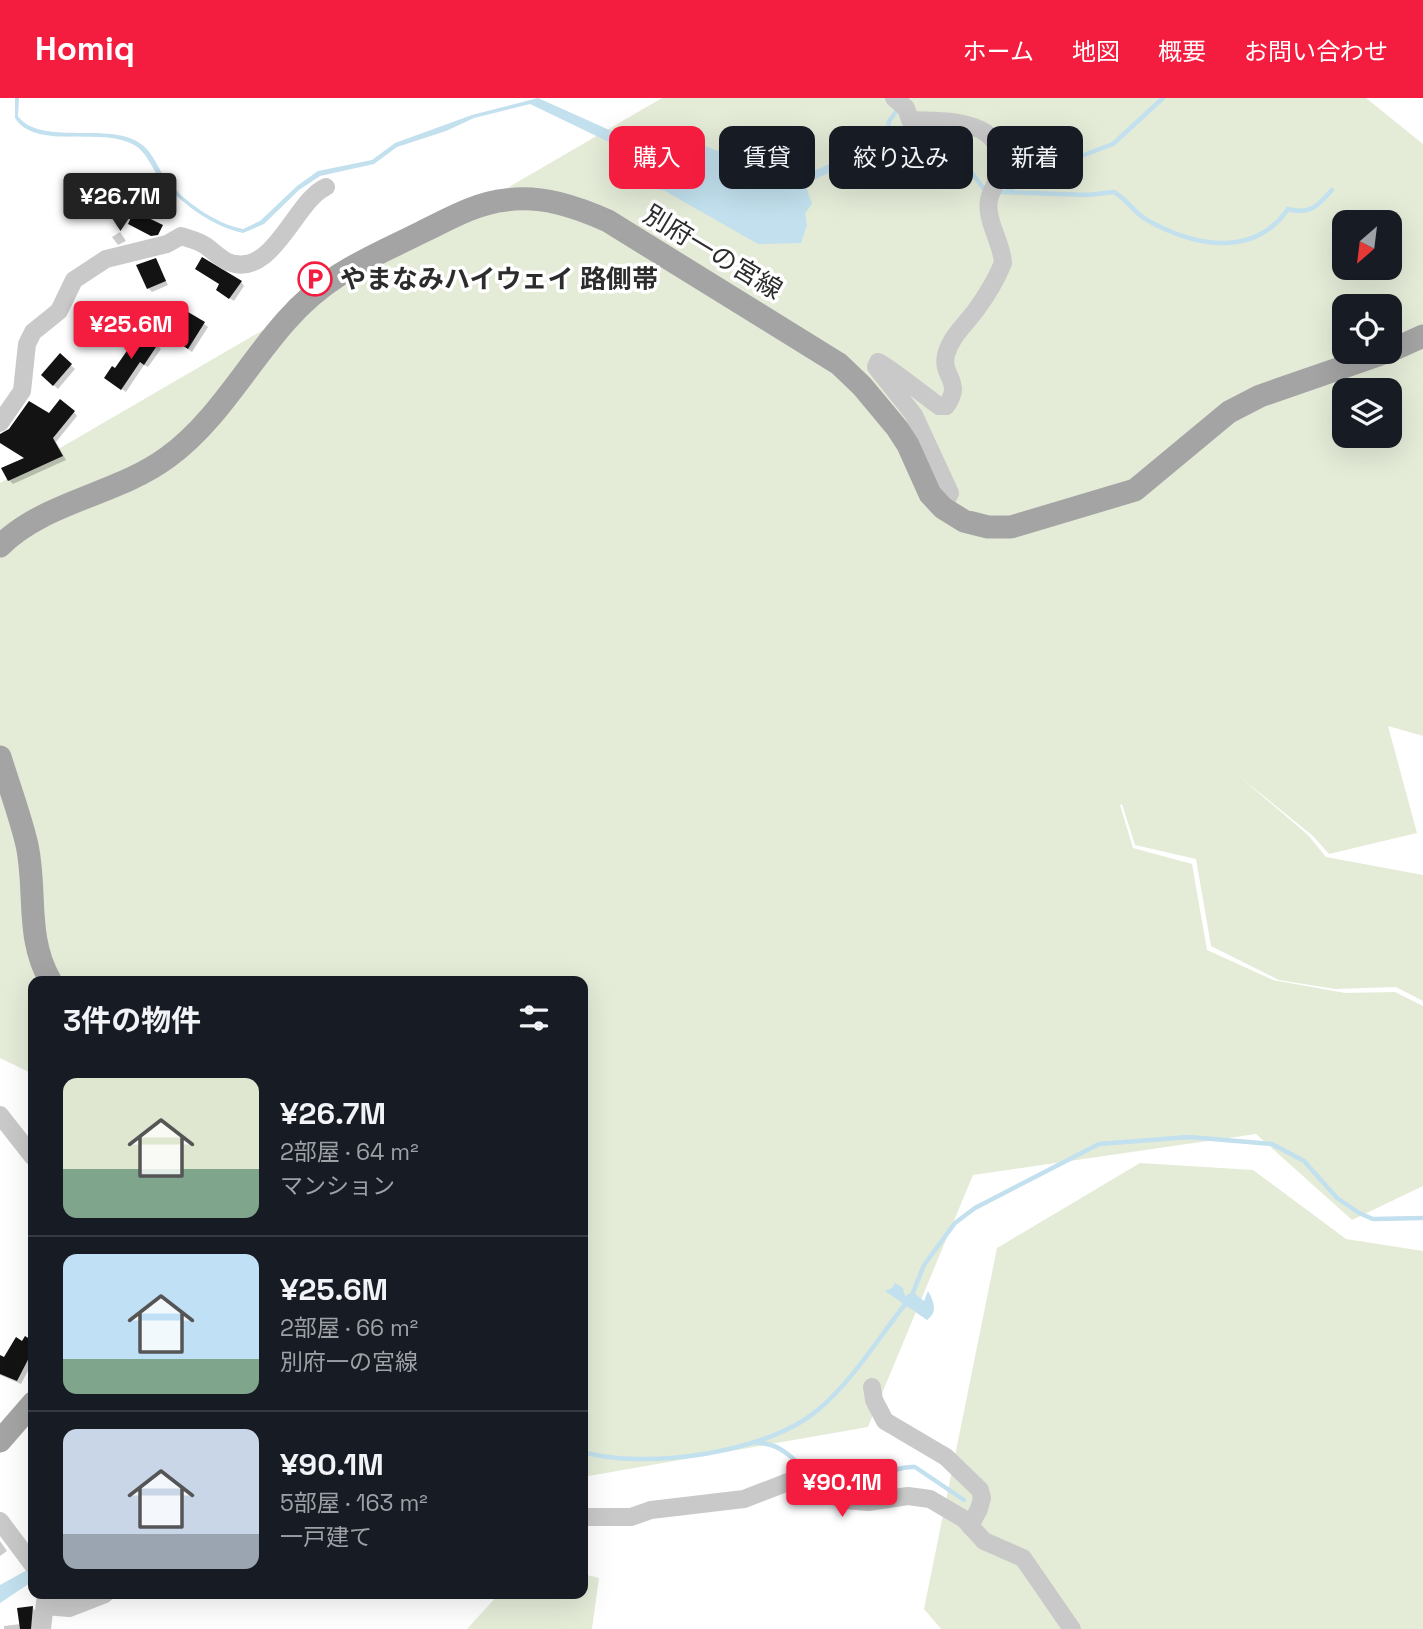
<!DOCTYPE html>
<html lang="ja">
<meta charset="utf-8">
<style>
body{margin:0;font-family:"Space Grotesk","Noto Sans JP",sans-serif;background:#20242c;color:#f1f3f6;height:100vh;display:flex;flex-direction:column;font-size:26px;white-space:nowrap}
*{box-sizing:border-box;margin:0}
p{font-size:23px;color:#9ea1a6}
.icon{flex:none;width:38px;height:38px;fill:none;stroke:currentColor;stroke-width:2;stroke-linecap:round;stroke-linejoin:round}
.map{position:relative;flex:1;overflow:hidden}
.side{position:absolute;left:28px;top:878px;width:560px;height:623px;display:flex;flex-direction:column;background:#171b24;border-radius:14px;box-shadow:0 7px 28px #0002}
.side>*{flex:none}
.banner{position:absolute;left:609px;top:28px;width:665px;height:63px;display:flex;gap:14px}
.needle{width:46px;rotate:208deg}
.buttons{position:absolute;left:1332px;top:112px;display:grid;gap:14px}
.buttons a{display:grid;place-items:center;width:70px;height:70px;border-radius:14px;background:#171b24;box-shadow:0 7px 28px #0002;font-size:35px}
.price{position:absolute;translate:-50% -60px;padding:0 16px;border-radius:7px;background:#f51d3f;color:#fff;font-size:23px;line-height:46px;filter:drop-shadow(0 2px 4px #0008)}
.price::after{content:'';position:absolute;left:50%;top:42px;width:21px;height:16px;margin-left:-10px;background:inherit;clip-path:polygon(0 0,100% 0,50% 100%)}
.price.selected{background:#222;color:#fff}
ul{padding:0;list-style:none}
li{display:flex;align-items:center;gap:21px;height:175px;padding:0 35px}
li+li{border-top:2px solid #363941}
li span{display:grid;place-items:center;flex:none;width:196px;height:140px;border-radius:14px;color:#555}
li>.icon{margin-inline-start:auto}
span .icon{width:84px;height:84px;fill:#fffc;stroke-width:1}
li b{font-size:30px}
h2{display:flex;justify-content:space-between;align-items:center;height:84px;padding:0 35px;font-size:30px}
.chip{padding:0 24px;border-radius:14px;background:#171b24;box-shadow:0 7px 28px #0002;font-size:24px;line-height:63px}
.chip.selected{background:#f51d3f;color:#fff}
header{display:flex;align-items:center;gap:42px;box-sizing:border-box;height:98px;padding:0 35px;background:#f51d3f;color:#fff}
header strong{font-size:33px}
nav{display:flex;gap:38px;margin-inline-start:auto;font-size:24px}
.map>svg:first-child{display:block}
</style>
<header>
<strong>Homiq</strong>
<nav><a>ホーム</a><a>地図</a><a>概要</a><a>お問い合わせ</a></nav>
</header>
<div class="map">
<svg width="1423" height="1531" viewBox="0 0 1423 1531">
<rect width="100%" height="100%" fill="#fff"/>
<g fill="#e4ecd8" fill-rule="evenodd">
<path d="M 662,0 L 1366,0 L 1423,46 L 1423,638 L 1388,628 L 1417,735 L 1329,756 L 1313,738 L 1240,679 L 1308,737 L 1326,759 L 1423,777 L 1423,903 L 1396,889 L 1335,891 L 1279,882 L 1211,848 L 1196,761 L 1135,747 L 1122,706 L 1120,707 L 1133,750 L 1192,766 L 1207,852 L 1273,882 L 1345,895 L 1395,894 L 1423,908 L 1423,1088 L 1352,1122 L 1256,1036 L 973,1077 L 868,1329 L 583,1379 L 583,884 L 33,884 L 33,976 L 0,960 L 0,385 ZM 1344,124 L 1390,124 L 1390,170 L 1344,170 ZM 1344,208 L 1390,208 L 1390,254 L 1344,254 ZM 1344,292 L 1390,292 L 1390,338 L 1344,338 Z"/>
<polygon points="1140,1065 1253,1072 1346,1141 1423,1153 1423,1531 941,1531 924,1511 997,1150"/>
<polygon points="583,1476 599,1480 592,1531 467,1531 499,1496 583,1496"/>
</g>
<g fill="#c2e0ee">
<path d="M 15,0 L 19,0 L 18,18 C 37,46 101,27 132,41 C 152,49 155,66 166,81 C 183,103 216,126 243,131 L 260,123 L 297,88 L 318,73 L 372,62 L 395,45 L 472,17 L 538,0 L 616,35 L 651,45 L 642,65 L 611,45 L 530,6 L 474,20 L 446,33 L 397,49 L 374,66 L 320,78 L 299,92 L 264,126 L 243,135 C 211,128 179,104 159,79 C 148,64 146,51 128,44 C 97,31 34,51 15,20 Z"/>
<path d="M 662,29 L 717,53 L 731,51 L 747,39 C 771,42 777,72 800,74 C 810,75 818,71 827,67 C 870,49 883,17 936,38 C 946,43 957,47 961,58 L 923,38 L 903,35 C 890,45 883,41 873,47 C 848,61 835,75 805,85 L 812,106 L 805,115 L 807,127 L 801,145 L 758,146 L 665,93 L 635,86 Z"/>
<path d="M 895,1185 L 903,1190 L 905,1198 L 913,1194 L 924,1203 L 928,1193 C 934,1204 938,1214 927,1222 L 885,1193 L 892,1190 Z"/>
<polygon points="27,1472 33,1473 33,1483 0,1505 0,1487"/>
</g>
<g fill="#0003">
<polygon points="120,134 126,143 118,147 112,139"/>
<polygon points="156,162 168,187 152,194 148,190"/>
<polygon points="241,184 244,188 234,203 222,195"/>
<polygon points="204,226 208,229 192,254 173,240"/>
<polygon points="157,247 161,251 148,269 144,267 126,294 110,283 116,272"/>
<polygon points="60,258 75,271 58,291 43,277"/>
<polygon points="74,314 77,318 56,344 66,362 13,386 9,382 26,361 0,344 0,341 49,317"/>
<polygon points="26,1240 33,1245 33,1263 21,1286 0,1277 0,1259 4,1261"/>
<polygon points="0,1443 7,1453 0,1458"/>
<polygon points="33,1510 36,1514 35,1531 4,1531 4,1528 21,1526"/>
</g>
<g fill="none" stroke-linecap="round" stroke-linejoin="round">
<g stroke="#c2e0ee" stroke-width="4.5">
<polyline points="887,36 889,23 899,10"/>
<polyline points="957,55 984,91"/>
<polyline points="1007,93 1055,68 1113,46 1163,0"/>
<path d="M 1001,94 L 1088,97 L 1114,94 C 1128,102 1134,115 1147,122 C 1195,149 1254,160 1288,111 C 1310,117 1318,108 1332,92"/>
<polyline points="912,1197 924,1167 955,1125 975,1110 1099,1046 1189,1039 1272,1046 1304,1063 1337,1100 1359,1115 1373,1121 1423,1120"/>
<path d="M 754,1344 C 763,1345 772,1346 780,1351 C 798,1361 808,1380 829,1385 C 864,1393 889,1367 915,1369 L 964,1402"/>
<path d="M 583,1354 C 645,1372 769,1355 819,1311 C 854,1281 878,1240 907,1204"/>
</g>
</g>
<g fill="#131313">
<polygon points="134,113 163,127 158,137 151,138 128,126"/>
<polygon points="202,159 242,183 229,201 216,192 219,186 195,171"/>
<polygon points="156,160 166,183 147,191 136,167"/>
<polygon points="188,214 205,224 188,251 171,240"/>
<polygon points="140,234 158,246 144,267 140,264 121,292 104,280 112,268 115,270"/>
<polygon points="60,255 72,266 53,288 41,277"/>
<polygon points="60,301 75,313 53,340 63,358 8,383 1,370 24,360 0,345 0,336 9,331 29,303 49,315"/>
<polygon points="25,1238 33,1243 33,1252 17,1283 0,1276 0,1257 4,1259 16,1239 22,1243"/>
<polygon points="33,1508 31,1531 20,1531 17,1510"/>
</g>
<g fill="none" stroke-linecap="round" stroke-linejoin="round">
<g stroke="#c9c9c9" stroke-width="18">
<path d="M 894,0 L 906,10 L 910,22 C 945,23 1006,20 1000,71 C 999,82 991,91 989,102 C 985,121 1002,145 1003,165 C 996,182 987,197 976,212 C 965,227 951,238 946,257 C 941,279 964,284 946,308 L 939,308 C 927,300 887,267 878,264 L 876,269 L 914,317 L 950,395 L 943,410"/>
<path d="M 0,325 L 22,293 L 27,246 L 33,234 L 59,213 L 74,182 L 106,161 L 167,146 L 181,138 C 190,141 199,143 206,148 C 213,153 221,161 228,164 C 273,182 295,102 326,89"/>
<polyline points="0,1017 33,1059"/>
<polyline points="872,1289 874,1302 885,1323 946,1359 980,1392 982,1400 979,1411 970,1428"/>
<polyline points="583,1419 631,1419 651,1412 744,1401 788,1384 846,1402 868,1404 908,1398 930,1401 964,1421 984,1443 1023,1460 1072,1531"/>
<polyline points="0,1423 33,1467"/>
<polyline points="45,1508 69,1510 105,1496"/>
<polyline points="42,1531 46,1496"/>
</g>
<g stroke="#a4a4a4" stroke-width="23">
<polyline points="1390,253 1423,238"/>
<path d="M 0,448 C 45,403 117,397 168,359 C 217,323 246,268 286,223 C 328,175 368,161 422,134 C 449,121 476,105 506,102 C 542,97 577,109 608,123 L 839,266 L 862,288 L 897,330 L 908,347 L 930,396 L 943,410 L 964,423 L 988,429 L 1011,429 L 1135,392 L 1229,314 L 1260,298 L 1387,254"/>
<path d="M 0,659 C 9,688 20,717 27,747 C 37,794 25,840 51,884"/>
<polyline points="0,1343 33,1305"/>
</g>
</g>
<defs>
<symbol id="parking-ring" viewBox="-11 -11 22 22"><circle r="9.5" fill="#fff" stroke="#f51d3f" stroke-width="1.5"/><path d="M-3.5-5.5H1a3.5 3.5 0 0 1 0 7H-1V5.5H-3.5ZM-1-3.4V-.6H.8a1.4 1.4 0 0 0 0-2.8Z" fill="#f51d3f"/></symbol>
</defs>
<g fill-rule="evenodd">
<use href="#parking-ring" x="296" y="162" width="38" height="38"/>
</g>
<g text-anchor="middle" dominant-baseline="central" stroke-width="7" stroke-linejoin="round" paint-order="stroke">
<g font-size="26" fill="#2c2c2c" stroke="#fff">
<text transform="translate(713 154) rotate(31)">別府一の宮線</text>
</g>
<g font-size="26" font-weight="bold" fill="#2c2c2c" stroke="#fff" text-anchor="start">
<text x="340" y="181">やまなみハイウェイ 路側帯</text>
</g>
</g>
</svg>
<div class="buttons">
<a><svg class="needle" viewBox="-14 -14 28 28"><path d="M0-13l5 13h-10z" fill="#e53935"/><path d="M0 13l5-13h-10z" fill="#9ea1a6"/></svg></a>
<a><svg class="icon" aria-label="locate" viewBox="0 0 24 24"><circle cx="12" cy="12" r="6"/><path d="M12 2v4M12 18v4M2 12h4M18 12h4"/></svg></a>
<a><svg class="icon" aria-label="layers" viewBox="0 0 24 24"><path d="M12 4l9 5-9 5-9-5zM3 14l9 5 9-5"/></svg></a>
</div>
<b class="price selected" style="left:120px;top:135px">¥26.7M</b>
<b class="price" style="left:131px;top:263px">¥25.6M</b>
<b class="price" style="left:842px;top:1421px">¥90.1M</b>
<div class="banner">
<a class="chip selected">購入</a>
<a class="chip">賃貸</a>
<a class="chip">絞り込み</a>
<a class="chip">新着</a>
</div>
<section class="side">
<h2>3件の物件<svg class="icon" aria-label="filters" viewBox="0 0 24 24"><path d="M4 7h16M4 17h16"/><circle cx="9" cy="7" r="2"/><circle cx="15" cy="17" r="2"/></svg></h2>
<ul>
<li><span style="background:linear-gradient(#dfe7d0 65%,#7fa58c 0)"><svg class="icon" aria-label="home" viewBox="0 0 24 24"><path d="M3 11l9-7 9 7M6 9v11h12V9"/></svg></span><div><b>¥26.7M</b><p>2部屋 · 64 m²</p><p>マンション</p></div></li>
<li><span style="background:linear-gradient(#bfe0f5 75%,#7fa58c 0)"><svg class="icon" aria-label="home" viewBox="0 0 24 24"><path d="M3 11l9-7 9 7M6 9v11h12V9"/></svg></span><div><b>¥25.6M</b><p>2部屋 · 66 m²</p><p>別府一の宮線</p></div></li>
<li><span style="background:linear-gradient(#c9d6e8 75%,#9aa5b1 0)"><svg class="icon" aria-label="home" viewBox="0 0 24 24"><path d="M3 11l9-7 9 7M6 9v11h12V9"/></svg></span><div><b>¥90.1M</b><p>5部屋 · 163 m²</p><p>一戸建て</p></div></li>
</ul>
</section>
</div>
